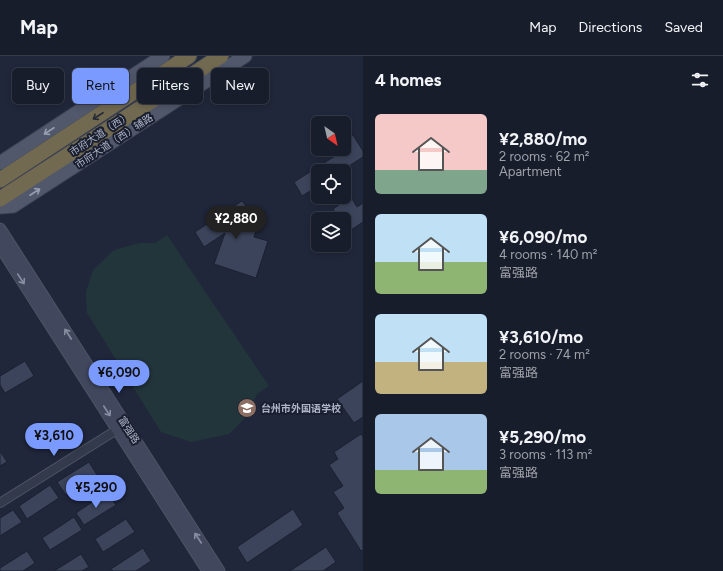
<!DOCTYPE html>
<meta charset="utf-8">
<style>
body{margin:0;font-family:Figtree,"Noto Sans SC",sans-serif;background:#212634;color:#f1f3f6;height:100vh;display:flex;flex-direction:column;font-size:15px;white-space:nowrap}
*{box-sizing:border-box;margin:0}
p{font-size:13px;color:#9fa2a9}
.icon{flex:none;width:22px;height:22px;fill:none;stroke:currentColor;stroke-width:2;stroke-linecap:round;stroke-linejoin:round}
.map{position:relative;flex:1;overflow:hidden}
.drawer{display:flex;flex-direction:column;background:#181d2c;width:360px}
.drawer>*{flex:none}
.hud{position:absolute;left:12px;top:12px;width:291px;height:36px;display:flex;gap:8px}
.needle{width:26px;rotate:146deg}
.fabs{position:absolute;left:311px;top:60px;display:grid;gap:8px}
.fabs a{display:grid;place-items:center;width:40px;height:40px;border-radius:6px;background:#181d2c;box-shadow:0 2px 6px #0003,0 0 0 1px #363b48;font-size:20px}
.price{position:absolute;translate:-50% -34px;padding:0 9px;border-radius:14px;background:#7b9aff;color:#111;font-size:13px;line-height:26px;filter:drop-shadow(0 1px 2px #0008)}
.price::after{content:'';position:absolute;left:50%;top:24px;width:12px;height:9px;margin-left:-6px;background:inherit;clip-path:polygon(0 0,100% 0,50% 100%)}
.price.current{background:#222;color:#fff}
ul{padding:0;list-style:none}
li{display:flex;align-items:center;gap:12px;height:100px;padding:0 12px}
li span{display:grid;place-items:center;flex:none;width:112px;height:80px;border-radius:6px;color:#555}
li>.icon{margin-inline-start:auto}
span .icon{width:48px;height:48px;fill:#fffc;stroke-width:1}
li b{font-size:17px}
h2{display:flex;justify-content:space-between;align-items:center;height:48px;padding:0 12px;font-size:17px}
.chip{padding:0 14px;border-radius:6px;background:#181d2c;box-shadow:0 2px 6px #0003,0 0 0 1px #363b48;font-size:14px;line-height:36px}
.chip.current{background:#7b9aff;color:#111}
header{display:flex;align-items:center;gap:24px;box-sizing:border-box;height:56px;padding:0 20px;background:#181d2c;border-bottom:1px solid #363b48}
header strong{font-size:19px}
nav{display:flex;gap:22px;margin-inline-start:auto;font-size:14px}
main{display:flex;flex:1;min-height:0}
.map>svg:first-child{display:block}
</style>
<header>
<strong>Map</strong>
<nav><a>Map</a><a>Directions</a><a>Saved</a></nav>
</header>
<main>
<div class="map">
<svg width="363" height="515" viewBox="0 0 363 515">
<rect width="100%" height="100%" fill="#20273a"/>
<polygon fill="#22353b" points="167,179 269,330 257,338 248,359 229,378 191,386 161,376 87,257 86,236 93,214 114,194 139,187 155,187"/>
<g fill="#3b445b" stroke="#1b2131">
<polygon points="353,79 363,95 363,101 341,115 318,115 318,130 302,140 294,126 343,95 342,93 344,93 344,85"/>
<polygon points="351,141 357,151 363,147 363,166 348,176 344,170 344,163 339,163 333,153"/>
<polygon points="242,145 249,154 261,158 254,181 268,185 256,222 214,208 225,177 204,191 195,176"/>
<polygon points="25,305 34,320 5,337 0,329 0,320"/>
<polygon points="363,325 363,361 354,367 337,343"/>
<polygon points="361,378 363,381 363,494 361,495 337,457 344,452 333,436 343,430 329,409 338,403 334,396"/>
<polygon points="0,395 7,406 0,410"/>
<polygon points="89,406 97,419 66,439 57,426"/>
<polygon points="50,429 59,442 27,463 19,450"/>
<polygon points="107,436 116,449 84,469 76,457"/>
<polygon points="293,453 303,469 247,507 237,491"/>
<polygon points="13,454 22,466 0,480 0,462"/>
<polygon points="74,461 82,474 50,494 42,482"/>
<polygon points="126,463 135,476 103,496 95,483"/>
<polygon points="326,491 336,506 323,515 290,515"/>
<polygon points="143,492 151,505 136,515 113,515 111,513"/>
<polygon points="27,495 35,507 23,515 0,515 0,512"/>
<polygon points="81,498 89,511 82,515 54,515"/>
</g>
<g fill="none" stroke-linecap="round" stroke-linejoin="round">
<defs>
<polyline id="street" points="0,447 118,373"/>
<g id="secondary">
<polyline points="0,173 219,515"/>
<polyline points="0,190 208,515"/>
</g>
<g id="primary">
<polyline points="0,107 163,0"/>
<polyline points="0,151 13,150 245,0"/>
</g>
<g id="highway">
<polyline points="0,124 189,0"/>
<polyline points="0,143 221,0"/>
</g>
</defs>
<use href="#street" stroke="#4e5465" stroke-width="10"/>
<use href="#secondary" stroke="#4e5465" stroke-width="13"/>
<use href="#primary" stroke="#3d4354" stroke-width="15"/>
<use href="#highway" stroke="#3b4152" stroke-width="17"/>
<use href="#street" stroke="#333a4b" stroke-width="8"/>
<use href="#secondary" stroke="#41485e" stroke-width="11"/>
<use href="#primary" stroke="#51586b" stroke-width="13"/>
<use href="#highway" stroke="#716950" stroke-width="15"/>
</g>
<defs><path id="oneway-shaft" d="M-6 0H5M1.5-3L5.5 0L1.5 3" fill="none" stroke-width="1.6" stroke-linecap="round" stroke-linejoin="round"/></defs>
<use stroke="#262a34" href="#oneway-shaft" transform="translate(98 60) rotate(147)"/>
<g stroke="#979db0">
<use href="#oneway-shaft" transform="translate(49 75) rotate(147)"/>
<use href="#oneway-shaft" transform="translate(35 136) rotate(-33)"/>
</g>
<g stroke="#888ea2">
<use href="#oneway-shaft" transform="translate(21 223) rotate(57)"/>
<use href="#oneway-shaft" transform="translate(68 278) rotate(-123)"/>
<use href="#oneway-shaft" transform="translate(107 355) rotate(57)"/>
<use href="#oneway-shaft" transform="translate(198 482) rotate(-123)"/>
</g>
<defs>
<symbol id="school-disc" viewBox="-11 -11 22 22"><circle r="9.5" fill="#8d6e63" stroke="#191f2f"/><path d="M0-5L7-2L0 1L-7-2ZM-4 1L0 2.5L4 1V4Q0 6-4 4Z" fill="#fff"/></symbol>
</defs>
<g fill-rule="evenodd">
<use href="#school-disc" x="236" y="341" width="22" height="22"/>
</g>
<g text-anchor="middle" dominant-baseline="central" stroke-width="4" stroke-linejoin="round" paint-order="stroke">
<g font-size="10" fill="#aeb4c7" stroke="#191f2f">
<text transform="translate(100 78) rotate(-33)">市府大道（西）</text>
<text transform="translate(114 85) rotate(-33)">市府大道（西）辅路</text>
<text transform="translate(129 374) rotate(57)">富强路</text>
</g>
<g font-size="10" font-weight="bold" fill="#aeb4c7" stroke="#191f2f" text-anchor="start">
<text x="261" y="352">台州市外国语学校</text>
</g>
</g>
</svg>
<div class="fabs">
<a><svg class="needle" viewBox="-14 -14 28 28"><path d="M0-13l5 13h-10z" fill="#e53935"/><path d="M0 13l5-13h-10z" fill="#9fa2a9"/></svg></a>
<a><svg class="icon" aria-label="locate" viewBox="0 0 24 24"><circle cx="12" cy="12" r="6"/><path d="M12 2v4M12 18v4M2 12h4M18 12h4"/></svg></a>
<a><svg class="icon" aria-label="layers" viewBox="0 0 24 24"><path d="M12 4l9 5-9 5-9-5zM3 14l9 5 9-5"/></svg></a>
</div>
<b class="price current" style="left:236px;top:184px">¥2,880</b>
<b class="price" style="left:119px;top:338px">¥6,090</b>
<b class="price" style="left:54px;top:401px">¥3,610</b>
<b class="price" style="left:96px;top:453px">¥5,290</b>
<div class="hud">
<a class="chip">Buy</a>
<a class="chip current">Rent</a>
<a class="chip">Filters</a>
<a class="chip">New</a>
</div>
</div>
<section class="drawer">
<h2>4 homes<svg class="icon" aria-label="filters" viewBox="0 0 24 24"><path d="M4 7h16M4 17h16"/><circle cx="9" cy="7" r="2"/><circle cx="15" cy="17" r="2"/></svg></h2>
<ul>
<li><span style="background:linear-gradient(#f6c9c9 70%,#7fa58c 0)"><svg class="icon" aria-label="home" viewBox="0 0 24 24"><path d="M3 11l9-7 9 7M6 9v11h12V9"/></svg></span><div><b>¥2,880/mo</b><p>2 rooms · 62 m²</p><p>Apartment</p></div></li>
<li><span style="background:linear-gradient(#bfe0f5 60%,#8fb573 0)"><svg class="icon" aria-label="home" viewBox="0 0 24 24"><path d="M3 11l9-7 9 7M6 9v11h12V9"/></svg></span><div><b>¥6,090/mo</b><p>4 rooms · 140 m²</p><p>富强路</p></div></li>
<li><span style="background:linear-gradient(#bfe0f5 60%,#c2b280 0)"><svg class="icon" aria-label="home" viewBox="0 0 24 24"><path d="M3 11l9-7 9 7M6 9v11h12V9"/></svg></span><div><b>¥3,610/mo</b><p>2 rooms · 74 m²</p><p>富强路</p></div></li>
<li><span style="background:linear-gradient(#a9c7e8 70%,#8fb573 0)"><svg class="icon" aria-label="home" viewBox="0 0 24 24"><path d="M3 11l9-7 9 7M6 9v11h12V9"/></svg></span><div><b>¥5,290/mo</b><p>3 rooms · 113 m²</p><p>富强路</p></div></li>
</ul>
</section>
</main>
